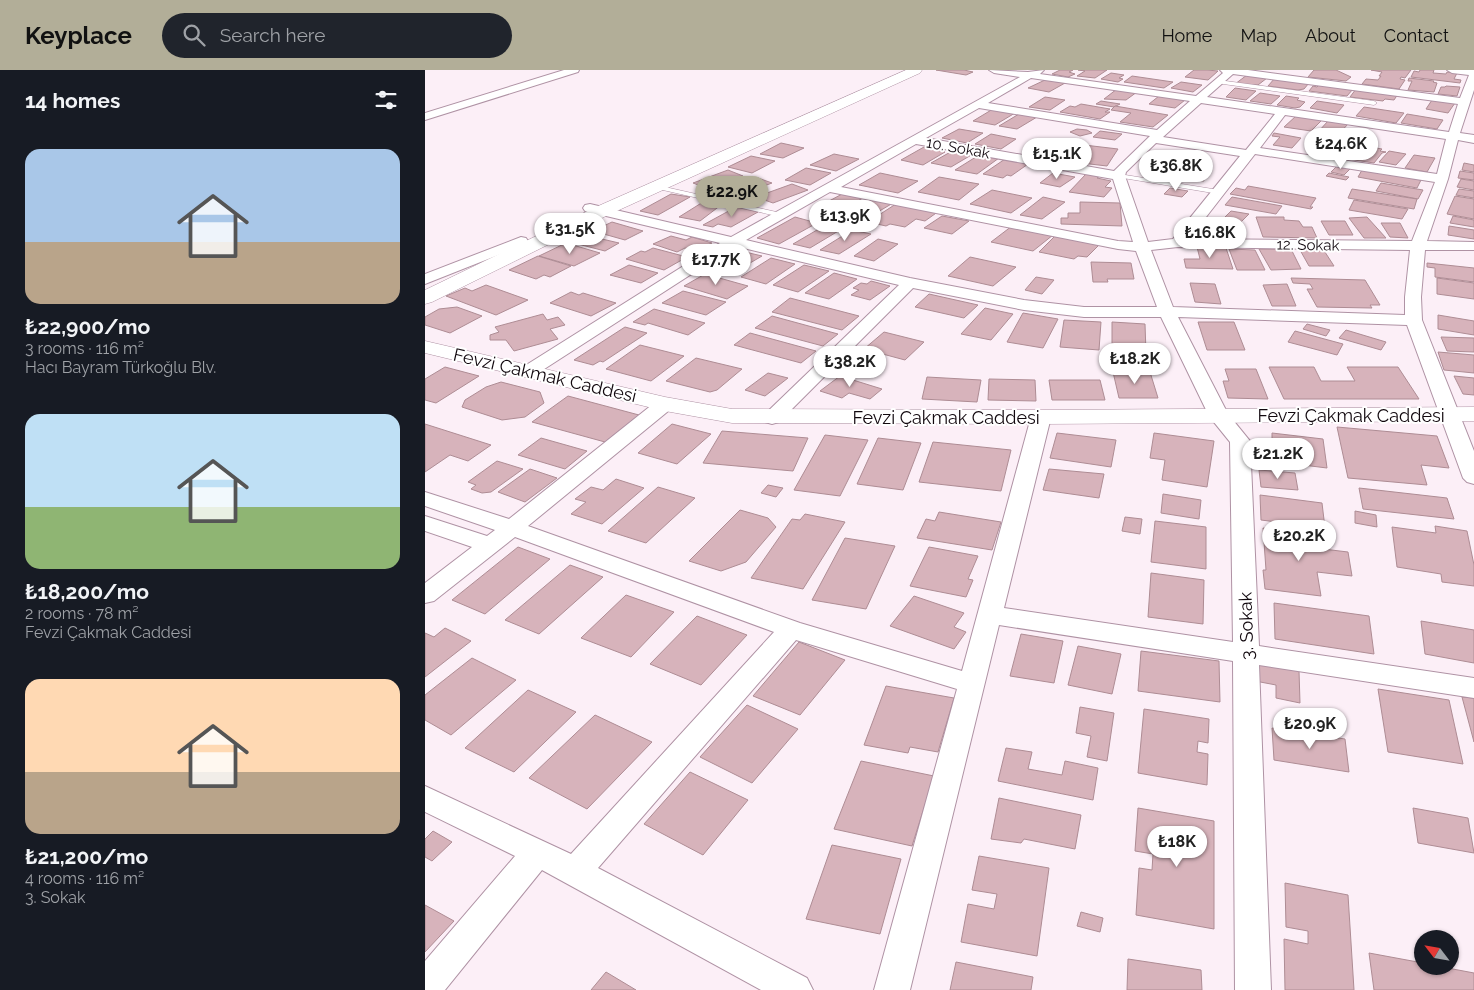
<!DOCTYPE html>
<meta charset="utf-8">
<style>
body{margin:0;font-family:Raleway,sans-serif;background:#20242c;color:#f1f3f6;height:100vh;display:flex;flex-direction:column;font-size:19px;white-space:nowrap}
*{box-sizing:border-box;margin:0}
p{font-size:16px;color:#9ea1a6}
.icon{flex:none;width:28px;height:28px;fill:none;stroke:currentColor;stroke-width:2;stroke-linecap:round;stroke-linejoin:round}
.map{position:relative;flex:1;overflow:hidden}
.side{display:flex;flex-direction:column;background:#171b24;width:425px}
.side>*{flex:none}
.needle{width:32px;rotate:301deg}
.fabs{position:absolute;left:989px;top:860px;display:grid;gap:10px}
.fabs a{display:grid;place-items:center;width:45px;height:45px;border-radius:50%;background:#171b24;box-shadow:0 1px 4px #0004;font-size:25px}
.price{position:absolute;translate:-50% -42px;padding:0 11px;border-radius:18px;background:#fff;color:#222;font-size:16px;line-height:32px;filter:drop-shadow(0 1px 2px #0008)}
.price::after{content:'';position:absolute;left:50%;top:30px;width:15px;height:11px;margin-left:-8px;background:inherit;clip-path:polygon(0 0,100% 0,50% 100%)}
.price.on{background:#b2ae98;color:#111}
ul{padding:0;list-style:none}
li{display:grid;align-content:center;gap:10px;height:265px;padding:0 25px}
li span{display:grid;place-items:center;height:155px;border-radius:15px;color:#555}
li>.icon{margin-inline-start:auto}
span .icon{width:90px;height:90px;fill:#fffc;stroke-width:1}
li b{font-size:21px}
h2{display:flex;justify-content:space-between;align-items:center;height:60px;padding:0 25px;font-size:21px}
header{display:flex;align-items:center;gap:30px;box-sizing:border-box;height:70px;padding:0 25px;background:#b2ae98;color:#111}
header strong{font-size:24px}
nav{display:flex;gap:28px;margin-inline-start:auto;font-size:18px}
.search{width:350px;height:45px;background:#20242c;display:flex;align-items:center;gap:12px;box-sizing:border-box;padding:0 18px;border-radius:28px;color:#9ea1a6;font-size:19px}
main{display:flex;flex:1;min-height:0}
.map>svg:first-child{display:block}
</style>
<header>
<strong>Keyplace</strong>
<div class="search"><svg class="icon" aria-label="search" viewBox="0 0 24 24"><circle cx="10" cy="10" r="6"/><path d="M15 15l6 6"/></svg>Search here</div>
<nav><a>Home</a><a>Map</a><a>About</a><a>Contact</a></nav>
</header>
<main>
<section class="side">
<h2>14 homes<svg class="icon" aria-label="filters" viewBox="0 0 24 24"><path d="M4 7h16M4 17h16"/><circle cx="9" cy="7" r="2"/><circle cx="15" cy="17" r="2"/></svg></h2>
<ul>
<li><span style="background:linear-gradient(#a9c7e8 60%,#b9a48a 0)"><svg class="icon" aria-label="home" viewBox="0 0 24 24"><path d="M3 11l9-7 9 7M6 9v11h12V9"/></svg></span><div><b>₺22,900/mo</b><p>3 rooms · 116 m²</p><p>Hacı Bayram Türkoğlu Blv.</p></div></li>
<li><span style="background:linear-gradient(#bfe0f5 60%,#8fb573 0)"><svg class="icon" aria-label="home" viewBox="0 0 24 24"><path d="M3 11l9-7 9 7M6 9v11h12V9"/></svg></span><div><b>₺18,200/mo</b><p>2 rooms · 78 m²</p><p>Fevzi Çakmak Caddesi</p></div></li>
<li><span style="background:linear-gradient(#ffd9b3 60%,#b9a48a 0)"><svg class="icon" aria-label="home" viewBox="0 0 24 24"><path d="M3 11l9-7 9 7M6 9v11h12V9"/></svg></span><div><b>₺21,200/mo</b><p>4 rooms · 116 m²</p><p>3. Sokak</p></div></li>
</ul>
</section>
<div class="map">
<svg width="1049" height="920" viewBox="0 0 1049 920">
<rect width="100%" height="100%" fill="#fceff7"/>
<g fill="#d7b3bb" stroke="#ae8c94">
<polygon points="511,0 539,0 548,2 541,5"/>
<polygon points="635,0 648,0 644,2 650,4 643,7 627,4"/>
<polygon points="653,0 682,0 670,8 652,6 660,1"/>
<polygon points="769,0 782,0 793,1 783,10 760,7"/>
<polygon points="889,0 911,0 926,7 921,11 883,7"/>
<polygon points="986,0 980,8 976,7 975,9 980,10 974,19 937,14 941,9 953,10 956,6 954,6 957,2 946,0"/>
<polygon points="995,0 1009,0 1008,3 1021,4 1022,2 1032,3 1029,9 1036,10 1035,13 986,7 989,1 994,2"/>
<polygon points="686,3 699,5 694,8 698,9 693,12 676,9"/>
<polygon points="822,5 842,8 833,15 810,14"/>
<polygon points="707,6 748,12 739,18 699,12"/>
<polygon points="850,8 884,13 879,19 873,20 843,16"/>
<polygon points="984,8 1009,11 1008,12 1012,13 1009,22 983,20 987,11 983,11"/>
<polygon points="620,10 640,13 624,22 603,18"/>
<polygon points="756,12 777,15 768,22 746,18"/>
<polygon points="895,14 928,19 922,26 884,21 888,16 892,17"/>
<polygon points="1021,16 1035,17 1032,26 1013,24 1016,17 1020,17"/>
<polygon points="810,18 831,21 821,30 801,27"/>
<polygon points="692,19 712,22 701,30 679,29"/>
<polygon points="931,19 973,24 969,30 960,29 958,31 925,27"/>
<polygon points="835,23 855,26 846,34 825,31"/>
<polygon points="734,26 760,30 750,38 724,34"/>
<polygon points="861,26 874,28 872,30 880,32 875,37 870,38 852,35"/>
<polygon points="620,27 640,30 625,40 604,37"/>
<polygon points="1007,30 1030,33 1023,43 1001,39"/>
<polygon points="676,31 695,34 689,37 671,34"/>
<polygon points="892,31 919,35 912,43 885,38"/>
<polygon points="656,34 685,39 680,42 685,42 675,49 635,42 645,36 650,37"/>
<polygon points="690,36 743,45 728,57 695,52 706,43 686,40"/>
<polygon points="939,37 979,43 971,53 931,46"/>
<polygon points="568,39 590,43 570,55 548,51"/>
<polygon points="594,44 612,47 592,59 574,56"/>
<polygon points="982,44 1018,50 1012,59 976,53"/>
<polygon points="871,46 897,50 886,61 859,57"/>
<polygon points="903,51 923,54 913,65 893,62"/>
<polygon points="534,59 558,63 542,73 517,68"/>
<polygon points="652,59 662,60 667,63 655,66 645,62"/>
<polygon points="675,61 697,64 690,70 668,67"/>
<polygon points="849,63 876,68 867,78 848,75 855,67 847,66"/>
<polygon points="566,64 591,69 576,79 550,74"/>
<polygon points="634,72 693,79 682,96 622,89"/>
<polygon points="356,73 379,78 358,88 335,84"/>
<polygon points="934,75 957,79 955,81 961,82 957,83 949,93 923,89"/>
<polygon points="499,77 520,82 498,95 476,90"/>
<polygon points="529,80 548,84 526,97 506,93"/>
<polygon points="964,81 981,84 971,95 954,92"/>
<polygon points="409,84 434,89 411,101 385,95"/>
<polygon points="554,85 574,88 552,104 530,100"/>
<polygon points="760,85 771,99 733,93 740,87 751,89 751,86"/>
<polygon points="989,85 1010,88 1002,102 980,98"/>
<polygon points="326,86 350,91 327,103 303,97"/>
<polygon points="583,87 606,92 586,106 582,105 578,108 558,104"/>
<polygon points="1039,93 1049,95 1049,102 1037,100"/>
<polygon points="912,96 925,99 919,105 906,102"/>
<polygon points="381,98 406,103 385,115 360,110"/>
<polygon points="303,100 318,106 284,119 268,113"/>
<polygon points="937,100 996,110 992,118 933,107"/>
<polygon points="766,101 775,101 779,111 769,110"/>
<polygon points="1035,101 1049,103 1049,110 1033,108"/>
<polygon points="455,103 493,111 473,123 434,115"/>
<polygon points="628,103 650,107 635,117 615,113"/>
<polygon points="904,103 924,107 921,110 901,106"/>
<polygon points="661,104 675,106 672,108 686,111 680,117 687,118 679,127 644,122"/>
<polygon points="514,107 554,114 534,130 493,122"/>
<polygon points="333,108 347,113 315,125 301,120"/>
<polygon points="1036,109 1049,111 1049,120 1032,117"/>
<polygon points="956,113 998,120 993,129 951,121"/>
<polygon points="367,114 383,120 348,133 331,127"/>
<polygon points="823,116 891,128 885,137 888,137 886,139 805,124 811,118 820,120"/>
<polygon points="745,118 763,121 757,127 739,124"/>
<polygon points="927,119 992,129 989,139 923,128"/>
<polygon points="1034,119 1049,121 1049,128 1031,125"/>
<polygon points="567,120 607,128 586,143 545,134"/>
<polygon points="419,123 438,128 411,143 391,138"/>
<polygon points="246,124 265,127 233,145 215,141"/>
<polygon points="1030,126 1049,129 1049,149 1022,144"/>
<polygon points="618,127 640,132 617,149 595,145"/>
<polygon points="807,127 857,136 851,144 800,135"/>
<polygon points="445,129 468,133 441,149 419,144"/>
<polygon points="929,130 983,139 977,149 924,140"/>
<polygon points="278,132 296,135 275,151 254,147"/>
<polygon points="474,132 514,141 500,151 491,149 480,157 465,154 461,156 443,152"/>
<polygon points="655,132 695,133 697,156 636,154 636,148 643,148 643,143 655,143"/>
<polygon points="311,137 333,142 306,157 293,154 288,157 278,155"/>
<polygon points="806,141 824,144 806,162 788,159"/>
<polygon points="517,146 544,151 527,164 499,158"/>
<polygon points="1028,146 1049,150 1049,157 1025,153"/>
<polygon points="370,147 392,153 354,174 332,168"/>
<polygon points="831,147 859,147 859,150 874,151 878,157 887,157 892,168 838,167"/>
<polygon points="942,147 961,168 939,168 924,148"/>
<polygon points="896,151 920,151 928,165 904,165"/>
<polygon points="187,152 218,161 200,170 168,161"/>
<polygon points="404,153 420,157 385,178 368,174"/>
<polygon points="956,153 975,153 983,168 965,167"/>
<polygon points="587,156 628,165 608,181 566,172"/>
<polygon points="1024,156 1049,160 1049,169 1023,165"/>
<polygon points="427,160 446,164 414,184 395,180"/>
<polygon points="160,165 194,173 180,181 145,172"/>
<polygon points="631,165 675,174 662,187 653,186 649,189 614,182"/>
<polygon points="246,166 261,170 267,167 287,173 270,181 260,178 252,182 228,174"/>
<polygon points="453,169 473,174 449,191 429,186"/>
<polygon points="141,173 175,183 149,196 114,186"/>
<polygon points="772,177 801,178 808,199 761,198 759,189 775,189"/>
<polygon points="228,178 262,187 239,200 201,189 216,181 220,182"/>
<polygon points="804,179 830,180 840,200 812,200"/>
<polygon points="834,179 866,179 876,199 846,200"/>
<polygon points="898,179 909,196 884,196 875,180"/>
<polygon points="316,181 337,186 308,203 296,200 290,201 283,199"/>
<polygon points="113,186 146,196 125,207 119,205 111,209 84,200"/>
<polygon points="545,187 591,197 568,216 523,206"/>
<polygon points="346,188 370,194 341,214 316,207"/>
<polygon points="666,192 706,193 709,209 682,209 683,212 668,212"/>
<polygon points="1002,193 1049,198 1049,212 1010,207 1010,198 1002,197"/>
<polygon points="204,195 233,203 216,213 185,205"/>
<polygon points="379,195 404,201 373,222 348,215"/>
<polygon points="409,203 432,209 404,229 380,223"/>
<polygon points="280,204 323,216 302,229 259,216"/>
<polygon points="611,207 629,210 617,224 600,220"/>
<polygon points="866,208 940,210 955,235 945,235 947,238 892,237 882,219 888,219 885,214 868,213"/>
<polygon points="1012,208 1049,213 1049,229 1012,224"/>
<polygon points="446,211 465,216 445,230 426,225 434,220 428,218 436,213 442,214"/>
<polygon points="765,213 790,214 796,234 770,232"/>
<polygon points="862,214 871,236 847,236 838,215"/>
<polygon points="61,215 103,230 71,245 21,226 40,218 47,221"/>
<polygon points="258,221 301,232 281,245 237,233"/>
<polygon points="146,222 154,225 158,223 191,233 166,246 125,233"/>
<polygon points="504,224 553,235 539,248 490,237"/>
<polygon points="365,228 434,246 417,260 347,242"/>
<polygon points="32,237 57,246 25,263 0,255 0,247 14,239"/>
<polygon points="560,238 588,244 566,270 536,264"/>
<polygon points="229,239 280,253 263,265 223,253 220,255 208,252"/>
<polygon points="598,243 633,249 618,278 582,272"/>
<polygon points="118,244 122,250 133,247 140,255 125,259 133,269 89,281 81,270 65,270 65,265 74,262 70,257"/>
<polygon points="1013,245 1049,251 1049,265 1013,259"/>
<polygon points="347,246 413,264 398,276 330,258"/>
<polygon points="639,250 676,252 674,280 635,277"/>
<polygon points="687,252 720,254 721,283 687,281"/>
<polygon points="773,252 809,252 820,280 782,280"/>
<polygon points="882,254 905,260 901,266 878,259"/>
<polygon points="200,257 222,263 178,292 175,291 168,295 149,290"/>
<polygon points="921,260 961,272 956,280 914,268"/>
<polygon points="870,261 918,274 912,285 863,272"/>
<polygon points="459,262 499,272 480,290 439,279"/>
<polygon points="325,263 391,281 376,293 309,275"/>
<polygon points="1016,267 1049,268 1049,282 1022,281"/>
<polygon points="215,275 259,286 226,311 181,299"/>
<polygon points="1013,282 1049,285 1049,303 1019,300"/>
<polygon points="271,288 317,299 292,320 285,322 241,311"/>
<polygon points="20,297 54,306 11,333 0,330 0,309"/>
<polygon points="844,297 889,297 896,311 930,311 922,297 973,297 994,329 859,329"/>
<polygon points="800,299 831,299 843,329 803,328 798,311 804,311"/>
<polygon points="688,302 725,302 733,328 694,328"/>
<polygon points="343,303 363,308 340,326 320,320"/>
<polygon points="415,306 457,319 445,329 424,323 417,328 395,321"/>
<polygon points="1029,306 1049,308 1049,325 1038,324"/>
<polygon points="502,307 556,310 552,332 497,329"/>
<polygon points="564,309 610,310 611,331 563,330"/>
<polygon points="624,310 675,310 680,330 627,330"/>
<polygon points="76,312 115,322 119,333 100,347 77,350 37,337 40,330 61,317"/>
<polygon points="143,326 214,345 180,372 107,352"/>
<polygon points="0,354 66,375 43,391 25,385 0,402"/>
<polygon points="247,354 286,364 252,394 213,383"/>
<polygon points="912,357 1012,366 1024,398 996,395 1002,415 923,408"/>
<polygon points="297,361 383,368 368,401 278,393"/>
<polygon points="632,363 691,370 686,397 625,388"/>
<polygon points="729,363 789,371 782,417 737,410 740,390 725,388"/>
<polygon points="847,363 898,369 902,398 838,390 837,370 847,371"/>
<polygon points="400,365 443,370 415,426 369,420"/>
<polygon points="116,368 162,381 140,399 93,385"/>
<polygon points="453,368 496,373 478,420 432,414"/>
<polygon points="508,372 586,380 576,421 494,412"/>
<polygon points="72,391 98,399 66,422 57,423 46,419 51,415 43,412"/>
<polygon points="105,399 132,408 100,432 73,422"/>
<polygon points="624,399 679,404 674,428 618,420"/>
<polygon points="834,400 870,403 873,420 836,417"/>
<polygon points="191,409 219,418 177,454 146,444 161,432 150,429 166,417 178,420"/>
<polygon points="343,415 358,418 351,427 336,423"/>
<polygon points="233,417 270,428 221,473 183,461"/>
<polygon points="934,418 1022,428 1029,449 938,439"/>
<polygon points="738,424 776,430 774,449 736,443"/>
<polygon points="835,425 897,433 900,458 836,450"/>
<polygon points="315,440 343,448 351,457 321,492 296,501 264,491"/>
<polygon points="930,441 951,445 952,457 930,453"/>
<polygon points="514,442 576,452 567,480 492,468 501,449 510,451"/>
<polygon points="380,444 420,452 378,519 326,508 367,449 375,450"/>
<polygon points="700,447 717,449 715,464 697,461"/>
<polygon points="730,451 781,457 781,499 726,492"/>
<polygon points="1010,456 1042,461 1049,495 1049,516 1017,512 1016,504 972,497 967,457 1011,463"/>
<polygon points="838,458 889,464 890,478 923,482 927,506 892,502 896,526 840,519 838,500 841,500"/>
<polygon points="420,468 470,476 441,539 387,530"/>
<polygon points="93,477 125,489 60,544 27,530"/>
<polygon points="504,477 553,486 543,509 548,510 541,527 485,516"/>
<polygon points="145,495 178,507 114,564 80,550"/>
<polygon points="726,503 779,510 778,554 723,547"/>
<polygon points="201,525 249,542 206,587 156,568"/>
<polygon points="489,526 539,543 529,557 541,562 529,579 465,556"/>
<polygon points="849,533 944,546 949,584 850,569"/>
<polygon points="272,546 322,565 276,615 225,594"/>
<polygon points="996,551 1049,560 1049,593 1000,584"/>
<polygon points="20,558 46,571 0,607 0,563 9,567"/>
<polygon points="596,564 638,571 629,613 585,606"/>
<polygon points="374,572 420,590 375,645 328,626"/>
<polygon points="653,576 696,584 687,624 643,615"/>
<polygon points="716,581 794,591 795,632 713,621"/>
<polygon points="47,588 91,610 26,665 0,650 0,625"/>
<polygon points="830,594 874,601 875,633 851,628 851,615 830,611"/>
<polygon points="461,616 529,628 513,682 485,677 483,683 439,675"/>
<polygon points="953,619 1024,630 1038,694 963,682"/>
<polygon points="103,620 151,642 89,702 40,678"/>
<polygon points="1037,627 1049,628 1049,672"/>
<polygon points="322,635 373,659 327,713 275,687"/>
<polygon points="655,637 689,643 682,691 662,687 666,666 651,663"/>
<polygon points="719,639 784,649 783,673 773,671 772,682 783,684 782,715 713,703"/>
<polygon points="170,645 227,672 162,739 104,708"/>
<polygon points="847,658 920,669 924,702 849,690"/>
<polygon points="581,678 607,682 603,699 637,705 640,691 673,698 668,730 573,711"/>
<polygon points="436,691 509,706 487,776 409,759"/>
<polygon points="265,702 323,730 278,785 219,754"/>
<polygon points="574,728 656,745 650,779 599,769 596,773 566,769"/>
<polygon points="713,738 789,751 789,859 711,845 714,798 727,800 728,784 710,781"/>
<polygon points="988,738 1043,748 1049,783 993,773"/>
<polygon points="8,761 27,772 7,791 0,787 0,769"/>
<polygon points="407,775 476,789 455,864 381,849"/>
<polygon points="554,786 624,798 612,886 536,872 543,834 569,839 572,824 547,820"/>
<polygon points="860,813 923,825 929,920 860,920 859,869 883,874 883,861 861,857"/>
<polygon points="0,835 29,851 0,882"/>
<polygon points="656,842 678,848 675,862 652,856"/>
<polygon points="944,883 998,893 998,896 1012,896 1049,903 1049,920 949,920"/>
<polygon points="703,889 776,900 777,920 702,920"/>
<polygon points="531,892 608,907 606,920 525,920"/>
<polygon points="181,902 211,920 166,920"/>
</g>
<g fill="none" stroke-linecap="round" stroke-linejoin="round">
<defs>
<g id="lane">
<polygon points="793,10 949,31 952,33 949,35 791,13"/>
<polygon points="694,104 794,120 797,122 794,124 692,107 691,106"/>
<polygon points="231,115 356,143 359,145 356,147 229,118 228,117"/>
</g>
<g id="street">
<polygon points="139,0 154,0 153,2 0,50 0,43"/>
<path d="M 564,0 L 603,2 L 619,0 L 615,4 L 771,26 L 798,3 L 795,0 L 823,0 L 1035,28 L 1044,5 L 1027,3 L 1022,0 L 1049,0 L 1049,20 L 1035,63 L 1049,65 L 1049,73 L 1033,70 L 1023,109 L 1002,171 L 1049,172 L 1049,180 L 1000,180 L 996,227 L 997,250 L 1049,381 L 1049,414 L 1042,412 L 1038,408 L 982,255 L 753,247 L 803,344 L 825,371 L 834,576 L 1049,608 L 1049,628 L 834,595 L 846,920 L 810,920 L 808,591 L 574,555 L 485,920 L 449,920 L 532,619 L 371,570 L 173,798 L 382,908 L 388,920 L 336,920 L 117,800 L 20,920 L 0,920 L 0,891 L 90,786 L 0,742 L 0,716 L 146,784 L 349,562 L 90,467 L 9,531 L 0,533 L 0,513 L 47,477 L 0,461 L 0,446 L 62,466 L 70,460 L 0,436 L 0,422 L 84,449 L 233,330 L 240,328 L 247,330 L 250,334 L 247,338 L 103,456 L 375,553 L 537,601 L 606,347 L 609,343 L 616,341 L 623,343 L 626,347 L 579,538 L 808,572 L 805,372 L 784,346 L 736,247 L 659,247 L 599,240 L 488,218 L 354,352 L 347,354 L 340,352 L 337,348 L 340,344 L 474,215 L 310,176 L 110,305 L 104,306 L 98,305 L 95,301 L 98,297 L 295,173 L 160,141 L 158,138 L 160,135 L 165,134 L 306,167 L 595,7 L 569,3 ZM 808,4 L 1033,34 L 1024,62 L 782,27 ZM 606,8 L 765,31 L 732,60 L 563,33 ZM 776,33 L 850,44 L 821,80 L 738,67 ZM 554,38 L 725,66 L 689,101 L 501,68 ZM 860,45 L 1021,69 L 1012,104 L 835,78 ZM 731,73 L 815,86 L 748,169 L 723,172 L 700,106 L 701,102 ZM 491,74 L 688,109 L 708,172 L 693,171 L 416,117 ZM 830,84 L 1010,112 L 987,171 L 764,169 ZM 405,122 L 693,179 L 711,181 L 732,237 L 659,237 L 599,230 L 485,208 L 321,170 ZM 753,177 L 985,180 L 980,227 L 980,245 L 748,237 L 726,180 Z"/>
<polygon points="96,167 101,168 103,171 101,174 0,214 0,204"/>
</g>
<g id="secondary">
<polygon points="481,0 497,0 495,3 183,145 7,232 0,234 0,220 171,137"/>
<polygon points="0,271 240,327 307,339 616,340 1049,337 1049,351 616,354 307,353 240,341 0,283"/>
</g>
</defs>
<use href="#lane" stroke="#af92a4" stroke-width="1"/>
<use href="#street" stroke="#af92a4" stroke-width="2"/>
<use href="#secondary" stroke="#af92a4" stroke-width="1"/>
<use href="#lane" fill="#fff" fill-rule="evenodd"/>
<use href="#street" fill="#fff" fill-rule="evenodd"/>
<use href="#secondary" fill="#fff" fill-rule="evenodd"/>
</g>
<g text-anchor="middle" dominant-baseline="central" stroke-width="4" stroke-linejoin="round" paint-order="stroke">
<g font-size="15" fill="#11080e" stroke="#fff">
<text transform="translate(533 78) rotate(10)">10. Sokak</text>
<text transform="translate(883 175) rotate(1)">12. Sokak</text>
</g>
<g font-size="18" fill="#11080e" stroke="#fff">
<text transform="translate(120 305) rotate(13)">Fevzi Çakmak Caddesi</text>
<text x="926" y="345">Fevzi Çakmak Caddesi</text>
<text x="521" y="347">Fevzi Çakmak Caddesi</text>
<text transform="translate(821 556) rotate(-92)">3. Sokak</text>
</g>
</g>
</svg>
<div class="fabs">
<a><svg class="needle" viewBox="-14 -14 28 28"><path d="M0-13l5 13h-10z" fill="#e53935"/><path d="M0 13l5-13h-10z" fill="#9ea1a6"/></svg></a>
</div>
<b class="price" style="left:916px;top:100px">₺24.6K</b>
<b class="price" style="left:632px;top:110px">₺15.1K</b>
<b class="price" style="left:751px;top:122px">₺36.8K</b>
<b class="price on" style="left:307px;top:148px">₺22.9K</b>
<b class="price" style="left:420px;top:172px">₺13.9K</b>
<b class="price" style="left:145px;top:185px">₺31.5K</b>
<b class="price" style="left:785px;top:189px">₺16.8K</b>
<b class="price" style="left:291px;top:216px">₺17.7K</b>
<b class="price" style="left:710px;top:315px">₺18.2K</b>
<b class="price" style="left:425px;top:318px">₺38.2K</b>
<b class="price" style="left:853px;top:410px">₺21.2K</b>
<b class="price" style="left:874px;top:492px">₺20.2K</b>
<b class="price" style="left:885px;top:680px">₺20.9K</b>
<b class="price" style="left:752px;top:798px">₺18K</b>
</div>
</main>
